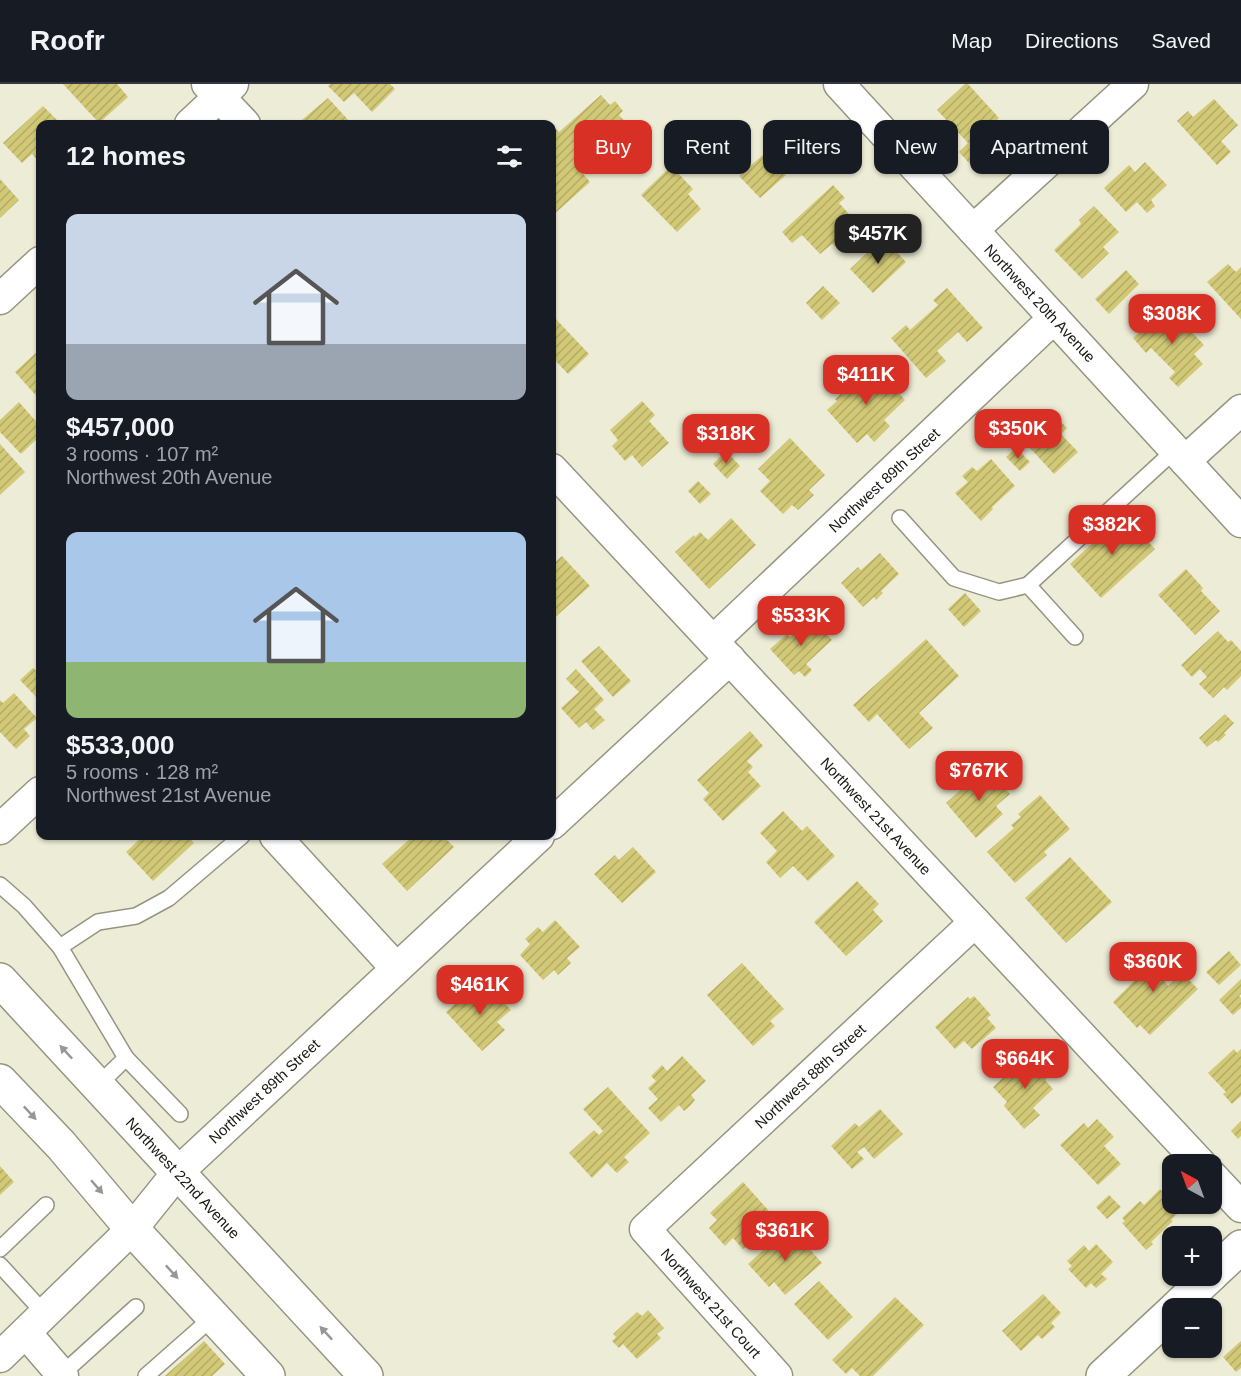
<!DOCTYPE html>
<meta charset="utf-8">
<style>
body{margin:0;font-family:Arial,sans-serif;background:#242831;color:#f1f3f6;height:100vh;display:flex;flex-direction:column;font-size:22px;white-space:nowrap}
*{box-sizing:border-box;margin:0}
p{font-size:20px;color:#9ea1a6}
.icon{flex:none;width:33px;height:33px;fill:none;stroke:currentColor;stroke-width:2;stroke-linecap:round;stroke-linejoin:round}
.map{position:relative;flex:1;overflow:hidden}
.details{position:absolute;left:36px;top:36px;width:520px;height:720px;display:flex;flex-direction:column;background:#171b24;border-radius:12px;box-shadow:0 2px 4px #0004}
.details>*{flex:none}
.guide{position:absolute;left:574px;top:36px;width:570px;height:54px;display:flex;gap:12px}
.needle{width:39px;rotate:319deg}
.controls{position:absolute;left:1162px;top:1070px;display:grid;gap:12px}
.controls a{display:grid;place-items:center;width:60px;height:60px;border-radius:12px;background:#171b24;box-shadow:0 2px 4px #0004;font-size:30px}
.price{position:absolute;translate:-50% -51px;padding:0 14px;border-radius:12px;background:#d93025;color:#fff;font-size:20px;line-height:39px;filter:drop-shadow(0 2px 3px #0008)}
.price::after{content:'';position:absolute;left:50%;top:36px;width:18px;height:14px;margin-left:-9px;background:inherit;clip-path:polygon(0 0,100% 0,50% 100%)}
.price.active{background:#222;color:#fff}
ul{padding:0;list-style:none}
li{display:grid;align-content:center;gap:12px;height:318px;padding:0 30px}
li span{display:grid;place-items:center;height:186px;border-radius:12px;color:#555}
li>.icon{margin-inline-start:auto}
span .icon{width:108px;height:108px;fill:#fffc;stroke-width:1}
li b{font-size:26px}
h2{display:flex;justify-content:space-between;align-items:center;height:72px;padding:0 30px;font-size:26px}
.tag{padding:0 21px;border-radius:12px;background:#171b24;box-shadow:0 2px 4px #0004;font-size:21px;line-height:54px}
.tag.active{background:#d93025;color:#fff}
header{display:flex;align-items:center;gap:36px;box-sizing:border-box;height:84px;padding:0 30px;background:#171b24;border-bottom:2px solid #363941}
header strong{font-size:28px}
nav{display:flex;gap:33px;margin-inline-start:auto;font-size:21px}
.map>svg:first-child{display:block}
</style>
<header>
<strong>Roofr</strong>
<nav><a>Map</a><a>Directions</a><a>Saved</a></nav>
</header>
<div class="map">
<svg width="1241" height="1292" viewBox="0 0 1241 1292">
<defs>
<pattern id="building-hatch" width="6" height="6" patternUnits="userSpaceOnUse" patternTransform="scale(1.5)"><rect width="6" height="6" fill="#d2c977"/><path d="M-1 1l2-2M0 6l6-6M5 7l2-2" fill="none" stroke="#b4ac66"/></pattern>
</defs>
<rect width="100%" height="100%" fill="#edecd6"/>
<g fill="url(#building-hatch)">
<polygon points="63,0 117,0 128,13 99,39"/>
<polygon points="330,0 390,0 395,5 372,28 354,9 344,18 328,2"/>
<polygon points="965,0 968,0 999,34 989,43 999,53 970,80 959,68 968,59 937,26"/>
<polygon points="601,11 610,21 615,17 623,27 619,31 629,42 580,86 590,98 552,132 552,41 559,48"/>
<polygon points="328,14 352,40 297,40"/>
<polygon points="1214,15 1238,41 1221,57 1231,68 1217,81 1177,37 1188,27 1193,33"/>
<polygon points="43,22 61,40 40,40 40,79 32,70 22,79 3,59"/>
<polygon points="765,69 771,75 774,72 779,78 776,81 786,91 760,114 739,92"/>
<polygon points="1145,78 1167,101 1151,116 1155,122 1147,129 1137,118 1126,128 1104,104 1129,81 1135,88"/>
<polygon points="671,82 693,105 688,110 701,125 677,148 641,111"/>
<polygon points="0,95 19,116 0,134"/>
<polygon points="833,101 845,114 839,119 859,141 835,162 832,160 820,170 802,151 792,159 782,148"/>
<polygon points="1094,122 1119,148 1103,163 1109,169 1082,195 1054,166 1081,140 1079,136"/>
<polygon points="883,154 906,178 873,209 850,185"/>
<polygon points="1228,180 1236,188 1241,183 1241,235 1207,198"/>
<polygon points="1126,186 1139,200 1109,230 1095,215"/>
<polygon points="823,202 840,219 822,236 806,219"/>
<polygon points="947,204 983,244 967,258 958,248 937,267 946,277 926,294 891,254 906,241 910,246 938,221 933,216"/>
<polygon points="1169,224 1204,261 1194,270 1203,280 1178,303 1169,294 1175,288 1151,264 1146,269 1133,254"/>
<polygon points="552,231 589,270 568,290 552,273"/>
<polygon points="40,265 40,316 15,288"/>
<polygon points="873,281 905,316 884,336 890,342 874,358 867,350 857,359 827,326 837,317 835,315"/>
<polygon points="642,317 655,331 649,337 669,359 642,383 632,371 625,377 612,362 618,356 610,346"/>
<polygon points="19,318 40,342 40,352 21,370 0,348 0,336"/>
<polygon points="1055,332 1067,344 1061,350 1078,368 1054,390 1019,352 1026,346 1033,353"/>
<polygon points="790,354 825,391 809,406 814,411 798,426 792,421 783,430 760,407 770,397 758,385"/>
<polygon points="0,360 25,388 0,411"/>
<polygon points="1016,364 1030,378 1020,387 1006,373"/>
<polygon points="726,367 740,382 727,395 713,380"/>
<polygon points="991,375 1015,402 992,423 993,425 981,437 955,409 968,398 962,392 972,383 977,387"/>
<polygon points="698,397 711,410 700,420 688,407"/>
<polygon points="1123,431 1155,465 1101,514 1070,480"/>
<polygon points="731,434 756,461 709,505 675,468 694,451 695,453 700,448 708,456"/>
<polygon points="880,469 899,490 881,507 883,509 876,516 874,513 863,523 841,499 858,483 861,486"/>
<polygon points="562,472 590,502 552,536 552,481"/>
<polygon points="1186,485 1203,504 1201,507 1220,527 1195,551 1158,511"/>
<polygon points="965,509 981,527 964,543 948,525"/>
<polygon points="811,534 832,556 806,580 812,586 805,593 799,587 794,591 770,565 787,550 790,553"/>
<polygon points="1218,547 1228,558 1231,556 1241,567 1241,592 1227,606 1224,603 1213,614 1199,600 1207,593 1200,585 1192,593 1181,581"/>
<polygon points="926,555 959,592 919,629 933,644 909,665 877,630 869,638 853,621"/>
<polygon points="599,562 631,597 613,613 581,577"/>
<polygon points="33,584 37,587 40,584 40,617 20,596"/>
<polygon points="576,585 604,616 594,625 605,636 593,646 586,638 579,644 561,624 579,608 566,595"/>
<polygon points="14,609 37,634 24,645 30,652 16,665 0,648 0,616 3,619"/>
<polygon points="1225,630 1234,639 1224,649 1226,651 1218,658 1216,656 1207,663 1199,654"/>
<polygon points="750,647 763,662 747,677 753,683 748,688 761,702 723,737 703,715 709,709 697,696"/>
<polygon points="986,683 1010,710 996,722 1003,730 976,754 946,719"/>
<polygon points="1040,711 1070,745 1044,768 1047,771 1015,799 987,768 1014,744 1011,741 1021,733 1018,730"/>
<polygon points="783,727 802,747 807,742 835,772 808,797 793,782 780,794 766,778 777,767 760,749"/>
<polygon points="143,752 188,752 194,759 153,797 126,768"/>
<polygon points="413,752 449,752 446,755 454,763 407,807 382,780"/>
<polygon points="633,763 656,788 622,819 594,790 615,771 619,776"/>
<polygon points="1070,773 1112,818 1066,859 1025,814"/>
<polygon points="857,797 879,820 873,826 883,837 846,872 814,838"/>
<polygon points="555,836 580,863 567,874 571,879 558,891 554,886 543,896 520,871 530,860 525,855 538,843 543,848"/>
<polygon points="1153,864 1173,883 1162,894 1168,902 1182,889 1198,905 1150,951 1140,941 1137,944 1113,918 1134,897 1127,890"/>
<polygon points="1229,867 1241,881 1219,901 1206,888"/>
<polygon points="742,879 784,925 770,937 775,942 753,962 707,911"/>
<polygon points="1241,895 1241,910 1239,912 1241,914 1241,924 1233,931 1219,916"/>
<polygon points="487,900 511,926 497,938 505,946 482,967 446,928 469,907 474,912"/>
<polygon points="974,912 991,931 987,934 996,944 972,965 964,957 955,965 935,943 968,913 970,915"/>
<polygon points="1234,965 1237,969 1241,965 1241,1012 1232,1020 1223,1010 1226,1008 1208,989"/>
<polygon points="682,972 706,997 691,1011 695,1016 690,1022 684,1027 679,1021 661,1038 648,1024 658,1015 648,1004 656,997 651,992 662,981 667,987"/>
<polygon points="1024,974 1030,980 1038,974 1052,989 1045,996 1053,1005 1033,1024 1040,1031 1024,1045 1004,1022 1007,1018 993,1003"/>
<polygon points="608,1003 650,1049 624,1073 629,1078 617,1089 607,1079 592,1094 569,1069 594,1046 599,1051 603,1047 583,1025"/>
<polygon points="880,1025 903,1050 874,1075 864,1063 857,1068 864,1075 852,1085 831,1062 855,1039 859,1043"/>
<polygon points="1097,1035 1114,1053 1104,1062 1121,1080 1098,1101 1060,1061 1084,1039 1088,1044"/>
<polygon points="1241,1037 1241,1052 1238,1055 1231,1047"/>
<polygon points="0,1082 14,1098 0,1111"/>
<polygon points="743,1098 776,1135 743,1165 733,1154 725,1162 709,1144 717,1136 710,1129"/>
<polygon points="1160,1105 1180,1127 1171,1136 1173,1137 1151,1158 1153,1160 1146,1166 1122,1139 1125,1137 1122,1134 1140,1117 1144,1121"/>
<polygon points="1109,1111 1121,1123 1107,1135 1096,1123"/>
<polygon points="789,1142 822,1179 785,1211 774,1198 769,1203 748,1180"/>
<polygon points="1096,1160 1113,1178 1101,1190 1107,1195 1096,1204 1091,1199 1086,1204 1068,1185 1072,1182 1067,1177 1084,1161 1089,1167"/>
<polygon points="819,1197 853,1233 828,1256 794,1220"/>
<polygon points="1043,1210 1061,1229 1051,1239 1055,1243 1042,1255 1038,1251 1021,1267 1002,1247"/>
<polygon points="895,1213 924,1241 873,1292 860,1292 852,1284 846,1290 832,1276"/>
<polygon points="648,1226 664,1244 657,1250 661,1254 637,1275 623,1260 619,1264 612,1257 616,1253 613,1250 637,1228 642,1232"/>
<polygon points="204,1257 225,1280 212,1292 165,1292"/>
<polygon points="1241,1257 1241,1284 1236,1288 1223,1273"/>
</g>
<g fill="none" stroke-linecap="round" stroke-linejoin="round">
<defs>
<g id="lane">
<polyline points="900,434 954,494 999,508 1028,501"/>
<polyline points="1075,553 1028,501 1175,366"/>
<polyline points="0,801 24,822 60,863 126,974 97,1002"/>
<polyline points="60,863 98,838 136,832 169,814 242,752"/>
<polyline points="126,974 180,1030"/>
<polyline points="0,1165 46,1121"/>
<polyline points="0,1181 45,1230"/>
<polyline points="62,1290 136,1223"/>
<polyline points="146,1292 213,1233"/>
</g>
<g id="street">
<polyline points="207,0 245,40"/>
<polyline points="839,0 1241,438"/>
<polyline points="190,40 233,0"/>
<polyline points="973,146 1133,0"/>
<polyline points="0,215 40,178"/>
<polyline points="1185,377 1241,326"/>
<polyline points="552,385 1201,1080"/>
<polyline points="713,557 1054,234"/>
<polyline points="552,740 730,575"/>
<polyline points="0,745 40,708"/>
<polyline points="275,752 396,884"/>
<polyline points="1212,1092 1241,1123"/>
<polyline points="26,1249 63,1292"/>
<polyline points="0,1273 132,1145 177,1089 539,752"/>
<polyline points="777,1292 645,1145 975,838"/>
</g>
<g id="secondary">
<polyline points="0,896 366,1292"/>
<polyline points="0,997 61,1061 132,1145 268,1292"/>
<polyline points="1212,1190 1241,1163"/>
<polyline points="1176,1224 1211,1191"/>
<polyline points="1103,1292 1173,1227"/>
</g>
</defs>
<use href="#lane" stroke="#969581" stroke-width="18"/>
<use href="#street" stroke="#969581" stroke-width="33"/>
<use href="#secondary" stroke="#969581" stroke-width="36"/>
<use href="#lane" stroke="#fff" stroke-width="15"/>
<use href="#street" stroke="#fff" stroke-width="30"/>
<use href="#secondary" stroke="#fff" stroke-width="33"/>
</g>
<defs><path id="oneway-solid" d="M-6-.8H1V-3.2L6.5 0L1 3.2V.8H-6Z" transform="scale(1.5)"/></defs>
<g fill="#979793">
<use href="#oneway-solid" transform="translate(66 968) rotate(-133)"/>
<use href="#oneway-solid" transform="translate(30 1029) rotate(47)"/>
<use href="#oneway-solid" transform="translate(97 1103) rotate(49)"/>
<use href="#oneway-solid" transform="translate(172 1188) rotate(47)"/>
<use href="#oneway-solid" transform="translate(326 1249) rotate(-133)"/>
</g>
<g text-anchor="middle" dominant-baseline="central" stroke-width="6" stroke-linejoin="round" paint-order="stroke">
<g font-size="15" fill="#181710" stroke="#fff">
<text transform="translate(1040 219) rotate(47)">Northwest 20th Avenue</text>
<text transform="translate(884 396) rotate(-43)">Northwest 89th Street</text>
<text transform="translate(876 732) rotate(47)">Northwest 21st Avenue</text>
<text transform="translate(810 992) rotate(-43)">Northwest 88th Street</text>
<text transform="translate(264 1007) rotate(-43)">Northwest 89th Street</text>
<text transform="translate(183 1094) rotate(47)">Northwest 22nd Avenue</text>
<text transform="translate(711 1219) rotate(48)">Northwest 21st Court</text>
</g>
</g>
</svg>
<div class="controls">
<a><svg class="needle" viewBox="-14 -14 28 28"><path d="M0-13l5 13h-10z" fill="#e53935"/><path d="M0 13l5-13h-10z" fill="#9ea1a6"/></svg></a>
<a>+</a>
<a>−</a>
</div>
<b class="price active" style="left:878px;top:181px">$457K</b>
<b class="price" style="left:1172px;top:261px">$308K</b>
<b class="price" style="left:866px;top:322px">$411K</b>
<b class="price" style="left:1018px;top:376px">$350K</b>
<b class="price" style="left:726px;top:381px">$318K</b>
<b class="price" style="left:1112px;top:472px">$382K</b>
<b class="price" style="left:801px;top:563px">$533K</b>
<b class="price" style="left:979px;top:718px">$767K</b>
<b class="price" style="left:1153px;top:909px">$360K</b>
<b class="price" style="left:480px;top:932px">$461K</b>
<b class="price" style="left:1025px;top:1006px">$664K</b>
<b class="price" style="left:785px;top:1178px">$361K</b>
<div class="guide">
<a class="tag active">Buy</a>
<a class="tag">Rent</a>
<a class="tag">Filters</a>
<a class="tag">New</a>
<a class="tag">Apartment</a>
</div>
<section class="details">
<h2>12 homes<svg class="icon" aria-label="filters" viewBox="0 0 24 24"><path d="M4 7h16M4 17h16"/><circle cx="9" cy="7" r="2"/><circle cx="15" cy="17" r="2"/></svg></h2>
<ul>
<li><span style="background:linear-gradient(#c9d6e8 70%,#9aa5b1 0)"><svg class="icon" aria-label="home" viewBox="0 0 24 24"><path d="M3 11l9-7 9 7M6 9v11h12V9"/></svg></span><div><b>$457,000</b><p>3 rooms · 107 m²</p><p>Northwest 20th Avenue</p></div></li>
<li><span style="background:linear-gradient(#a9c7e8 70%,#8fb573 0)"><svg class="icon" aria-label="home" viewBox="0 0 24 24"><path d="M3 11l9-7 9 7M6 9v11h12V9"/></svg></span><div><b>$533,000</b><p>5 rooms · 128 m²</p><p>Northwest 21st Avenue</p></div></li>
</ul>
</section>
</div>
